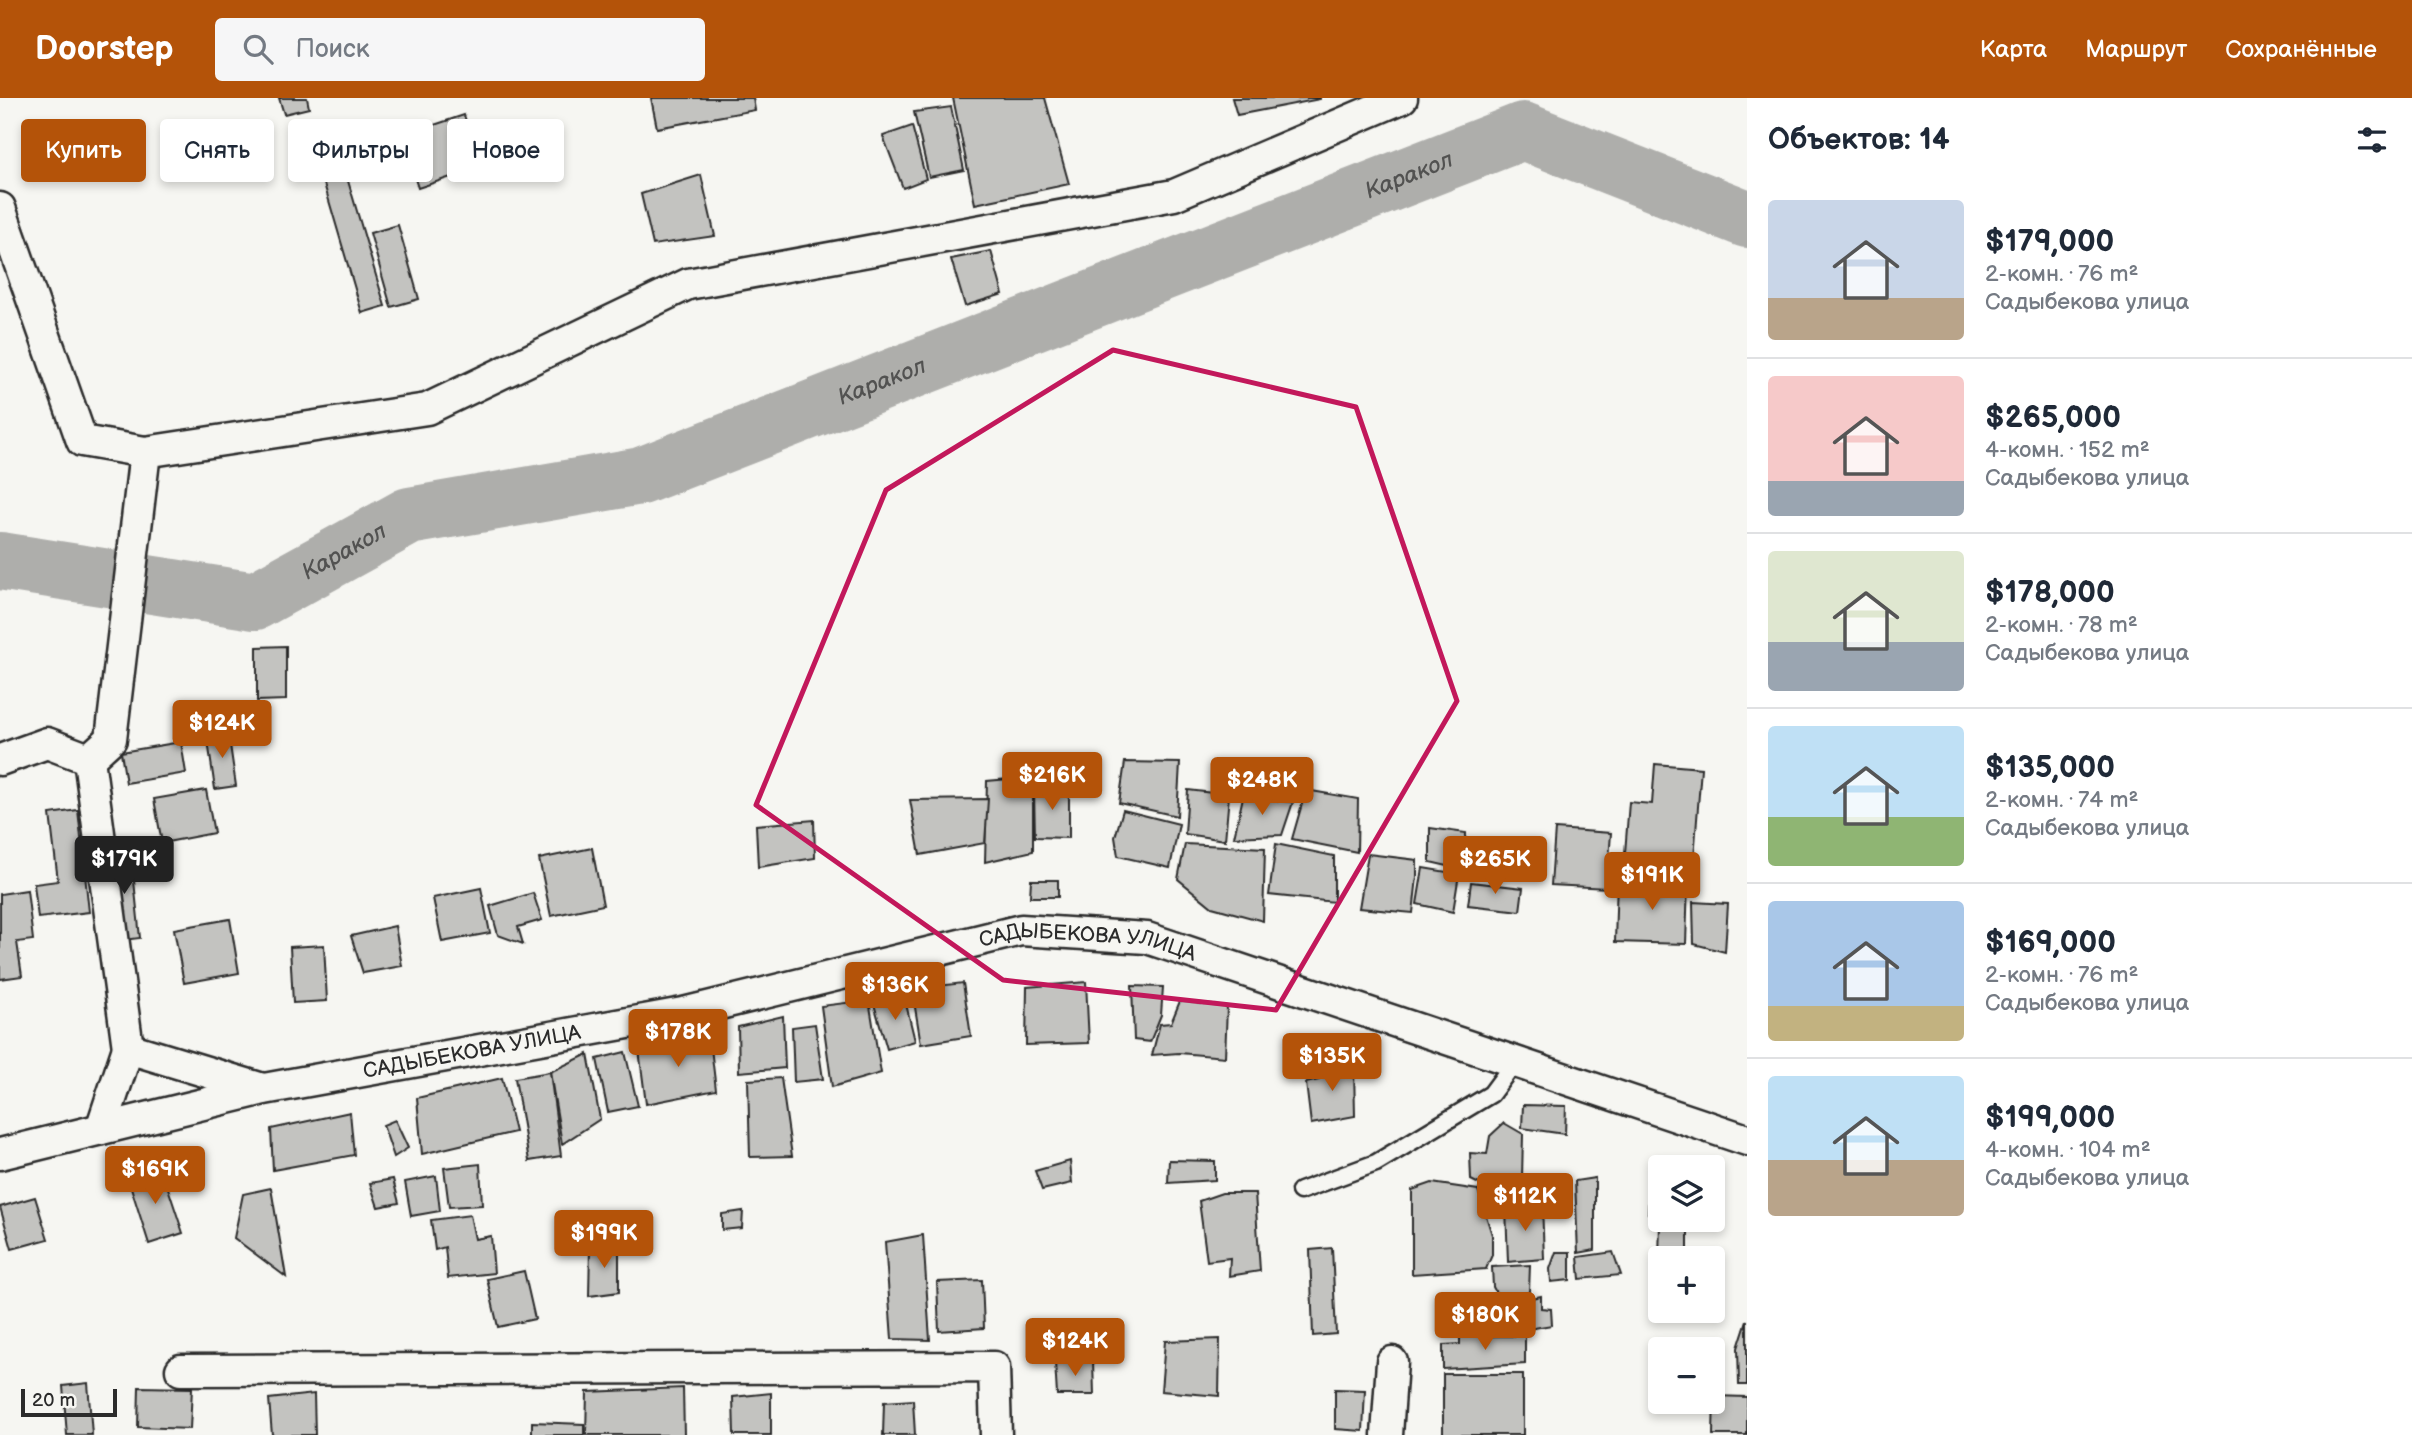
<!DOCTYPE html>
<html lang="ru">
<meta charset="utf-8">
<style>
body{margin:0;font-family:"Balsamiq Sans",sans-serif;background:#f6f6f7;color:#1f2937;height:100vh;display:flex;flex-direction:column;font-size:26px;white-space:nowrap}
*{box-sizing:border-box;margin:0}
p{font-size:23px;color:#747a83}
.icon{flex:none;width:38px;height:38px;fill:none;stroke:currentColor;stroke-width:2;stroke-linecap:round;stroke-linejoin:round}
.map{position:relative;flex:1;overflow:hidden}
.details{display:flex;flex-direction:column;background:#fff;width:665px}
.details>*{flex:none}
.banner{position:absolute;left:21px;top:21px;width:665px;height:63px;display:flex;gap:14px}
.fabs{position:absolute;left:1648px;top:1057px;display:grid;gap:14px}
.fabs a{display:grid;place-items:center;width:77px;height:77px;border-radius:7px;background:#fff;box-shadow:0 4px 10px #0003;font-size:35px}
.scale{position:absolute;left:21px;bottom:18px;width:96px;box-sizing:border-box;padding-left:7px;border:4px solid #2b2b2b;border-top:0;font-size:19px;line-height:24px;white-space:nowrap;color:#2b2b2b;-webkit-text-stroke:5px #f6f6f2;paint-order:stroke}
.price{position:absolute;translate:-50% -60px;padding:0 16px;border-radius:7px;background:#b45309;color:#fff;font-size:23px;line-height:46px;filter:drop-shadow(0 2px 4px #0008)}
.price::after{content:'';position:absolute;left:50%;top:42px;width:21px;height:16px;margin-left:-10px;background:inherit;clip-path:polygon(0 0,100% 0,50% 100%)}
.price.selected{background:#222;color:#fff}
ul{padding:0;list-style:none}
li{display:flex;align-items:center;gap:21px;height:175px;padding:0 21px}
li+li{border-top:2px solid #e0e1e3}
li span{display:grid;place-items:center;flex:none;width:196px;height:140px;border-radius:7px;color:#555}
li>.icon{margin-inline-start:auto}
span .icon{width:84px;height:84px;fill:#fffc;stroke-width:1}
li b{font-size:30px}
h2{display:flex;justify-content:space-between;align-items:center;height:84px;padding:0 21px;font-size:30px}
.pill{padding:0 24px;border-radius:7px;background:#fff;box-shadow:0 4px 10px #0003;font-size:24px;line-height:63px}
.pill.selected{background:#b45309;color:#fff}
header{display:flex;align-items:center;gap:42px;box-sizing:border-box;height:98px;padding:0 35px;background:#b45309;color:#fff}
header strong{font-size:33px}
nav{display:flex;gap:38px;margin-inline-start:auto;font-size:24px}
.search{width:490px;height:63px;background:#f6f6f7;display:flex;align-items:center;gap:18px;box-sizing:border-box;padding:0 24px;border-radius:7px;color:#747a83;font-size:26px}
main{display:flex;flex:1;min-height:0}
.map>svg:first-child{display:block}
</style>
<header>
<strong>Doorstep</strong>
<div class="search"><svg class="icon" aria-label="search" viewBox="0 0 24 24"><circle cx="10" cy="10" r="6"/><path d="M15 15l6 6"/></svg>Поиск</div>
<nav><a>Карта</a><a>Маршрут</a><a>Сохранённые</a></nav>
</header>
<main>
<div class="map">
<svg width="1747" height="1337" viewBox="0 0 1747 1337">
<rect width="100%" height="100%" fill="#f6f6f2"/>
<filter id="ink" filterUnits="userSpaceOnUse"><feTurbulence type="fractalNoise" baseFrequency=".0143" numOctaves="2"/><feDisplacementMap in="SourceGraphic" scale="14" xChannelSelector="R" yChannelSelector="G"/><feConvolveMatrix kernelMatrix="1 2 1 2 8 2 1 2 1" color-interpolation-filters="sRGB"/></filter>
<g filter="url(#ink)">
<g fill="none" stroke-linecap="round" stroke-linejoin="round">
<path stroke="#aeaeab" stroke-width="58" id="s1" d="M 0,463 L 255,503 L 409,418 L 641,378 L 1523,33 L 1747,121"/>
</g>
<g fill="#c3c3c0" stroke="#2b2b2b" stroke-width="2">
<polygon points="279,0 307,0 309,10 284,16"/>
<polygon points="651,0 753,0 755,12 657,30"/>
<polygon points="953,0 1045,0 1069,86 975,106"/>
<polygon points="1232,0 1320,0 1320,1 1237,17"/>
<polygon points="951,9 964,72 929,79 914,14"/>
<polygon points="464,17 481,69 418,90 401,38"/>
<polygon points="912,28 926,81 903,90 883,38"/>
<polygon points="338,49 385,208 362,215 315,55"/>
<polygon points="701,77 715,138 653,147 641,96"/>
<polygon points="398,127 419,201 391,209 370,135"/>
<polygon points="991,153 1003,196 965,208 951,161"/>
<polygon points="286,548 286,602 257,603 257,549"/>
<polygon points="228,633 236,688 215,691 207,636"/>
<polygon points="181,644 186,675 126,685 121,654"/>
<polygon points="1125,664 1180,665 1177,718 1119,705"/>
<polygon points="1655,666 1701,670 1693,773 1624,768 1629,704 1652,706"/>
<polygon points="1033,679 1033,753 985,764 987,683"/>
<polygon points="1069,687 1069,740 1035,739 1034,692"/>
<polygon points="206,692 214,735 162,745 154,701"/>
<polygon points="1188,692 1229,697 1225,742 1185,736"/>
<polygon points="1306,692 1358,701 1357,754 1292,741"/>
<polygon points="1243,699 1293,704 1282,737 1234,739"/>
<polygon points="988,701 985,745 920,757 910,702"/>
<polygon points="78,712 89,814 38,820 34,786 58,783 50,716"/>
<polygon points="1123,712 1179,726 1170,770 1118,758 1115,739"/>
<polygon points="814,722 815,760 758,769 756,727"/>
<polygon points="1430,730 1466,735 1465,772 1430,764"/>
<polygon points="1555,731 1611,735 1607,790 1551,787"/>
<polygon points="1185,746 1265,750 1263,823 1212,809 1178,781"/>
<polygon points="1276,746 1334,758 1334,804 1269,797"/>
<polygon points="592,750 603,807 551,818 539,761"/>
<polygon points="131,754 140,840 116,843 107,757"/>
<polygon points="1368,756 1417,762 1417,779 1413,815 1359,810"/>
<polygon points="1423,770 1459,776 1453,814 1417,806"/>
<polygon points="1617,781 1688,783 1686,846 1615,844"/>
<polygon points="1031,782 1058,782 1058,799 1030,799"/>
<polygon points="1471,784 1523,790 1520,813 1468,807"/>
<polygon points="481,790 490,835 442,844 433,800"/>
<polygon points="27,792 33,842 17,844 22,878 0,881 0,796"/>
<polygon points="533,795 542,822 518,829 523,846 498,837 490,808"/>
<polygon points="1693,804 1728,806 1725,854 1694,846"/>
<polygon points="230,821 239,875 184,885 174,831"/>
<polygon points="395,828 402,868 363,875 351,838"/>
<polygon points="324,847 327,903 293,905 290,849"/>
<polygon points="1086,884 1089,945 1026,947 1027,889"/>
<polygon points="963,885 971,938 921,946 912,891"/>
<polygon points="1132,888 1163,889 1161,917 1150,944 1134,942"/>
<polygon points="904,898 915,943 887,951 874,906"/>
<polygon points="869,902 881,975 832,989 821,908"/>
<polygon points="1180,903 1227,909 1225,959 1179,955 1152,957 1160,926 1171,925"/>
<polygon points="783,918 785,970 739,974 738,929"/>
<polygon points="815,926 823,981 794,984 792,929"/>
<polygon points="709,933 716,992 646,1006 639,952"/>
<polygon points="625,954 638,1008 608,1014 597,961"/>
<polygon points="588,956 600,1021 562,1046 550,974"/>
<polygon points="1321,963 1354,968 1355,1018 1311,1026 1306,985 1319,982"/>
<polygon points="550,974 561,1058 529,1063 515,980"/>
<polygon points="502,980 515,1034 422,1056 417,1000"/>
<polygon points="781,980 792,1058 750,1059 748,982"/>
<polygon points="1523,1007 1566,1008 1565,1036 1522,1030"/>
<polygon points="350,1014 354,1057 273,1072 271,1031"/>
<polygon points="395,1022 408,1050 394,1059 383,1027"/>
<polygon points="1504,1025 1523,1036 1522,1081 1510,1087 1483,1088 1471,1082 1470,1055 1487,1056 1490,1038"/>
<polygon points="1169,1062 1215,1063 1215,1082 1168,1085"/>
<polygon points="1070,1063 1072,1085 1042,1092 1035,1073"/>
<polygon points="480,1066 482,1107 449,1109 444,1070"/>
<polygon points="161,1069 183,1135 149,1146 128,1080"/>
<polygon points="436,1078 440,1113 411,1118 405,1084"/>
<polygon points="1595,1080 1595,1152 1578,1155 1575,1083"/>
<polygon points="1650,1080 1661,1080 1661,1115 1648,1115"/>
<polygon points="393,1081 399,1105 378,1109 370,1085"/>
<polygon points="1432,1085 1478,1092 1492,1137 1492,1157 1486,1171 1412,1176 1412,1092"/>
<polygon points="271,1090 280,1143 286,1179 234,1140 243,1096"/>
<polygon points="1222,1095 1255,1095 1260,1173 1229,1178 1230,1160 1207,1163 1199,1103"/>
<polygon points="35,1099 48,1141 12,1151 0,1109"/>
<polygon points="1542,1105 1544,1161 1508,1164 1506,1109"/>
<polygon points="743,1113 742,1130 722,1132 722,1116"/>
<polygon points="470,1117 475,1141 491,1138 494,1175 448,1180 445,1149 435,1152 431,1122"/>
<polygon points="1660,1126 1688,1127 1688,1160 1659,1159"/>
<polygon points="923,1137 930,1242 892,1241 885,1144"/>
<polygon points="619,1146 619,1194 589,1198 590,1149"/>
<polygon points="1332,1150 1336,1236 1313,1238 1310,1152"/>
<polygon points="1556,1154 1570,1154 1570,1182 1551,1184 1550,1171"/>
<polygon points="1613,1154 1621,1177 1580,1181 1578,1159"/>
<polygon points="1530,1167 1529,1194 1517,1197 1518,1222 1523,1234 1497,1234 1500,1202 1493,1189 1492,1169"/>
<polygon points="524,1173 535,1221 498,1229 487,1181"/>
<polygon points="982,1182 984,1230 939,1233 937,1184"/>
<polygon points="1541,1198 1541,1210 1551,1211 1552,1227 1528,1231 1522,1202"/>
<polygon points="1747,1222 1747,1287 1739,1287 1738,1250"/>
<polygon points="1460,1238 1525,1238 1525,1266 1443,1271 1443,1247 1460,1246"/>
<polygon points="1220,1241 1219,1298 1161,1293 1165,1243"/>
<polygon points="1093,1262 1094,1297 1057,1297 1055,1264"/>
<rect x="1443" y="1276" width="80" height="61"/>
<polygon points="88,1285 92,1337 67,1337 63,1288"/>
<polygon points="139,1289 192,1290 190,1331 138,1329"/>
<polygon points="683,1290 684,1337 586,1337 587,1294"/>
<polygon points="1335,1291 1365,1292 1363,1333 1335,1331"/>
<polygon points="771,1295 771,1337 734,1337 733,1299"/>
<polygon points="314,1296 315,1337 272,1337 269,1301"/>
<polygon points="1714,1298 1747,1299 1747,1337 1713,1337"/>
<polygon points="913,1302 915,1337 883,1337 884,1304"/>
<polygon points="532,1324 584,1326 584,1337 532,1337"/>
</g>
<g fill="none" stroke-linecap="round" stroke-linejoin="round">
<defs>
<polyline id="service" points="1300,1093 1376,1065 1491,996 1514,965"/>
<g id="minor">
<polyline points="0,110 82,343 145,354 427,311 688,186 1174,97 1402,0"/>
<polyline points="145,354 111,641 89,661 128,950 263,991"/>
<polyline points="0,662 47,645 89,661"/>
<polyline points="101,1031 128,950"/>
<path id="s2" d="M 0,1056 L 264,991 L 683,915 L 1021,832 L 1147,840 L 1747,1042"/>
<polyline points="181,1272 994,1269 996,1337"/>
<polyline points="1387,1337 1392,1264"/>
</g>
</defs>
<use href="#service" stroke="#2b2b2b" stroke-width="21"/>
<use href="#minor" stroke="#2b2b2b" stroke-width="35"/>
<use href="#service" stroke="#f6f6f2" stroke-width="16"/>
<use href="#minor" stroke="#f6f6f2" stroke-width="30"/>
</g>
</g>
<path fill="none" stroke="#c2185b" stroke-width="5" stroke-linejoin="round" d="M 1113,252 L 1356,309 L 1457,603 L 1276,912 L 1003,882 L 756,707 L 886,392 Z"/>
<g text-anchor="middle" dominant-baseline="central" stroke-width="5" stroke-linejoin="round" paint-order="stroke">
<g font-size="21" fill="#2b2b2b" stroke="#f6f6f2">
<text stroke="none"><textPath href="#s2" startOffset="1113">САДЫБЕКОВА УЛИЦА</textPath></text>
<text stroke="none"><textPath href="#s2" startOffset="483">САДЫБЕКОВА УЛИЦА</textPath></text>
</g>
<g font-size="23" font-style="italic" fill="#525251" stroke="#f6f6f2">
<text stroke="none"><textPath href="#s1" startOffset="1494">Каракол</textPath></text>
<text stroke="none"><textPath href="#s1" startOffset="928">Каракол</textPath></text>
<text stroke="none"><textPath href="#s1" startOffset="360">Каракол</textPath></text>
</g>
</g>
</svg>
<div class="fabs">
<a><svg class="icon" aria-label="layers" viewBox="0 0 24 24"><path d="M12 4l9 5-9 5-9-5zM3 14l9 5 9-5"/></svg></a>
<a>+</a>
<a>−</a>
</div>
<div class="scale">20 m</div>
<b class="price" style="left:222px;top:662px">$124K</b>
<b class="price" style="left:1052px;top:714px">$216K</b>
<b class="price" style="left:1262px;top:719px">$248K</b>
<b class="price selected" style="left:124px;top:798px">$179K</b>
<b class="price" style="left:1495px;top:798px">$265K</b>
<b class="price" style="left:1652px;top:814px">$191K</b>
<b class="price" style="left:895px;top:924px">$136K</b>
<b class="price" style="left:678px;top:971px">$178K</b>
<b class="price" style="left:1332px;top:995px">$135K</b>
<b class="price" style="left:155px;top:1108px">$169K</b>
<b class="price" style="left:1525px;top:1135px">$112K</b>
<b class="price" style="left:604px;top:1172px">$199K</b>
<b class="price" style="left:1485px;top:1254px">$180K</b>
<b class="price" style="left:1075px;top:1280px">$124K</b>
<div class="banner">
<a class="pill selected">Купить</a>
<a class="pill">Снять</a>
<a class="pill">Фильтры</a>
<a class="pill">Новое</a>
</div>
</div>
<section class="details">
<h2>Объектов: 14<svg class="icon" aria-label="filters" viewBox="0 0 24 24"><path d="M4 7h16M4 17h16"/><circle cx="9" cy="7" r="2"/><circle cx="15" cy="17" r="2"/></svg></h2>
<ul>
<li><span style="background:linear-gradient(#c9d6e8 70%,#b9a48a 0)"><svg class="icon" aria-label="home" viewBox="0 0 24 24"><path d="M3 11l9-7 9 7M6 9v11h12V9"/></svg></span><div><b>$179,000</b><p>2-комн. · 76 m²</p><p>Садыбекова улица</p></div></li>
<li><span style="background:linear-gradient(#f6c9c9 75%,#9aa5b1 0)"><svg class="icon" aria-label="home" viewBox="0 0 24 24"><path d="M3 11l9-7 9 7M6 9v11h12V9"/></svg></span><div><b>$265,000</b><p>4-комн. · 152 m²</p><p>Садыбекова улица</p></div></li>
<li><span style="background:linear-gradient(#dfe7d0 65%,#9aa5b1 0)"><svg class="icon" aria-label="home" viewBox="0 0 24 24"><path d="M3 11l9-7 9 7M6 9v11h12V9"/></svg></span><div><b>$178,000</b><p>2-комн. · 78 m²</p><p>Садыбекова улица</p></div></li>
<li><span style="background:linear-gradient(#bfe0f5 65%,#8fb573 0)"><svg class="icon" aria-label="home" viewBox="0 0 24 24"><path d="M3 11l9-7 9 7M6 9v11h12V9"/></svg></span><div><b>$135,000</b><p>2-комн. · 74 m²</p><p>Садыбекова улица</p></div></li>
<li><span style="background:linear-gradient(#a9c7e8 75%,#c2b280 0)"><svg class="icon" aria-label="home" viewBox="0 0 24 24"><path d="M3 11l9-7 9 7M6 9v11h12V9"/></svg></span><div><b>$169,000</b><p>2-комн. · 76 m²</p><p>Садыбекова улица</p></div></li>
<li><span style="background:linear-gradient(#bfe0f5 60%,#b9a48a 0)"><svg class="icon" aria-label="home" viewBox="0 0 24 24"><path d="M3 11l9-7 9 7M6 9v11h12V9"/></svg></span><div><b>$199,000</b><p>4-комн. · 104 m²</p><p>Садыбекова улица</p></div></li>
</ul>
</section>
</main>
